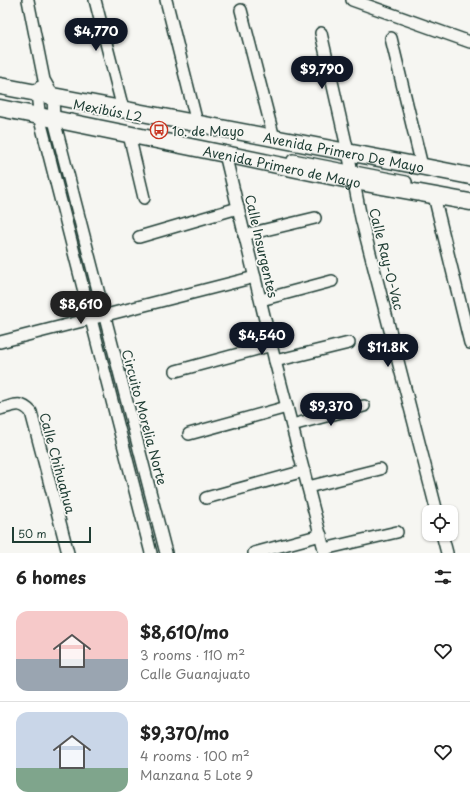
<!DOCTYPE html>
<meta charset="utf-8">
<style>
body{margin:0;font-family:"Playpen Sans",sans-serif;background:#f2f2f2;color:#222;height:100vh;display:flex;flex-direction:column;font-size:15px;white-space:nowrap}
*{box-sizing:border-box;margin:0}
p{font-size:13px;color:#767676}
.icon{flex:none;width:22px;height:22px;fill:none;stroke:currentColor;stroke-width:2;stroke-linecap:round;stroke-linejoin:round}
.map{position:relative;height:553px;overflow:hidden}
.panel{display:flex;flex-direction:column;background:#fff;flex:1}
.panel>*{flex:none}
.tools{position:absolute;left:422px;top:505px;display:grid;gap:8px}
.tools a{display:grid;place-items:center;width:36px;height:36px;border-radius:8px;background:#fff;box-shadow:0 1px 3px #0004;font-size:20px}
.scale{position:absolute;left:12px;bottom:10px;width:79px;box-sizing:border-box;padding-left:4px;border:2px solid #1f3d34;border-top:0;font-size:11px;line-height:14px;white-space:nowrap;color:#1f3d34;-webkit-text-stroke:3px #f6f6f2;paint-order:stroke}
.price{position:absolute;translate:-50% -34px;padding:0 9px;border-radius:14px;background:#111827;color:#fff;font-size:13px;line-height:26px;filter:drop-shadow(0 1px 2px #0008)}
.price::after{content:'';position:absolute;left:50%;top:24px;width:12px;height:9px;margin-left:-6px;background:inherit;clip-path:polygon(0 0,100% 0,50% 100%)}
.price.on{background:#222;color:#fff}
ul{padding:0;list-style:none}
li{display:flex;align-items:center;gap:12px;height:100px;padding:0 16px}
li+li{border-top:1px solid #e0e0e0}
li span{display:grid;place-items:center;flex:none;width:112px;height:80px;border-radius:12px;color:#555}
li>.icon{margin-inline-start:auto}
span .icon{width:48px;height:48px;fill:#fffc;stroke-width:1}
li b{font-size:17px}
h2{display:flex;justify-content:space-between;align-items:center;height:48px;padding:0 16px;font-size:17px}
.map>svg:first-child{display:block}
</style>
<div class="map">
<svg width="470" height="553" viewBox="0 0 470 553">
<rect width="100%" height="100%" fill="#f6f6f2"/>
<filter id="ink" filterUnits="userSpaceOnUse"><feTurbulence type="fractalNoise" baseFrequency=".025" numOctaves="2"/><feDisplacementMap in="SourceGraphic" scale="8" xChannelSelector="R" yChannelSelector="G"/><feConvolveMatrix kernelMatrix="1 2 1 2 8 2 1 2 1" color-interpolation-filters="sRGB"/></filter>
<g filter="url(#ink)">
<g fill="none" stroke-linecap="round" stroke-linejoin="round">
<defs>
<g id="minor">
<polyline points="28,0 44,80 53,96 54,120 166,553"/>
<polyline points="95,0 123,109"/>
<polyline points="166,0 197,123"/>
<polyline points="352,0 470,42"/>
<polyline points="241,10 274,138"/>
<polyline points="321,33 348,152 361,218 437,512"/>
<polyline points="391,38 422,166"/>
<polyline points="40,87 37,93 40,120 151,553"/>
<polyline points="129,135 144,198"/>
<polyline points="225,154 275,361 325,553"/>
<polyline points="293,160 406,182"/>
<polyline points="434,196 470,343"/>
<polyline points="244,235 315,218"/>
<polyline points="139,237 238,208"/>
<polyline points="261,300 332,281"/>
<polyline points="0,342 255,277"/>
<polyline points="275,361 349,343"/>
<polyline points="176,371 272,345"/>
<path d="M 0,409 C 14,406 20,400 31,412 L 68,553"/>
<polyline points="292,425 364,406"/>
<polyline points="189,434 287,407"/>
<polyline points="308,487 380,469"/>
<polyline points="206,498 304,471"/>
<polyline points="442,534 447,553"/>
<polyline points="324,549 397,532"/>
<polyline points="254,553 321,535"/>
</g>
<g id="highway">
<path id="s1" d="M 0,86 L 389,160 L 470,176"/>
<path id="s2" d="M 0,108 L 225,154 L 354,181 L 470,202"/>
</g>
</defs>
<use href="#minor" stroke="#1f3d34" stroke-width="14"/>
<use href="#highway" stroke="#1f3d34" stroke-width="19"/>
<use href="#minor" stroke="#f6f6f2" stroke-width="11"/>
<use href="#highway" stroke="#f6f6f2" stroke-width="16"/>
</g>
</g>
<defs>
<symbol id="bus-ring" viewBox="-11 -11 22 22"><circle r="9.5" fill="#f6f6f2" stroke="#c8321e" stroke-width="1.5"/><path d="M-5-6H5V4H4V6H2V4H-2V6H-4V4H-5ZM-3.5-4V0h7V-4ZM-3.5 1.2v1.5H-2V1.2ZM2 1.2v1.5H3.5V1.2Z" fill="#c8321e"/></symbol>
</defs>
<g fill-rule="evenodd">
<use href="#bus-ring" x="149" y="120" width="20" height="20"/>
</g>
<g text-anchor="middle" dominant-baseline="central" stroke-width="3.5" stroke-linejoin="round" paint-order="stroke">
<g font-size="13" fill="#1f3d34" stroke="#f6f6f2">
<text transform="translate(108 110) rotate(11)">Mexibús L2</text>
<text stroke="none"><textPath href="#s1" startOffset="350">Avenida Primero De Mayo</textPath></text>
<text stroke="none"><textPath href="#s2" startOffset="288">Avenida Primero de Mayo</textPath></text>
<text transform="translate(262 246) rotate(77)">Calle Insurgentes</text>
<text transform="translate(387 259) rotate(76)">Calle Ray-O-Vac</text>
<text transform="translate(145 417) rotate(75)">Circuito Morelia Norte</text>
<text transform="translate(58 463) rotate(75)">Calle Chihuahua</text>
</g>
<g font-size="13" fill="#1f3d34" stroke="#f6f6f2" text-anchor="start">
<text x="172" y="130">1o. de Mayo</text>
</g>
</g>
</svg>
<div class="tools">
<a><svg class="icon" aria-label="locate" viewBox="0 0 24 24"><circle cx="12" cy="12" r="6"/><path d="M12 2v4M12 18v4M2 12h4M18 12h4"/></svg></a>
</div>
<div class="scale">50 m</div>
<b class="price" style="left:96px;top:52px">$4,770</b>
<b class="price" style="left:322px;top:90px">$9,790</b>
<b class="price on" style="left:81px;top:325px">$8,610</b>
<b class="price" style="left:262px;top:356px">$4,540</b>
<b class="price" style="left:388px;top:368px">$11.8K</b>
<b class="price" style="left:331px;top:427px">$9,370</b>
</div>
<section class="panel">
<h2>6 homes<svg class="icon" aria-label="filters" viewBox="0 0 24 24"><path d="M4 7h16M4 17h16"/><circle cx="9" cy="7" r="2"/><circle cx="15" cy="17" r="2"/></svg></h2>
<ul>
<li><span style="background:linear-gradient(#f6c9c9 60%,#9aa5b1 0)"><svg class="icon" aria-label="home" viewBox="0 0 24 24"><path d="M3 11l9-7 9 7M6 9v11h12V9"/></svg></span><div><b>$8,610/mo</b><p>3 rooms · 110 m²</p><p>Calle Guanajuato</p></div><svg class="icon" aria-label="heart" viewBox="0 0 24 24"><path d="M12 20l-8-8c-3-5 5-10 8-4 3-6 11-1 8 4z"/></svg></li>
<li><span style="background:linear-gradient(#c9d6e8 70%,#7fa58c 0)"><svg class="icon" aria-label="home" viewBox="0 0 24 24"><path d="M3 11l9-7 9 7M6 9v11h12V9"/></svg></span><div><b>$9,370/mo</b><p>4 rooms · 100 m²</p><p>Manzana 5 Lote 9</p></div><svg class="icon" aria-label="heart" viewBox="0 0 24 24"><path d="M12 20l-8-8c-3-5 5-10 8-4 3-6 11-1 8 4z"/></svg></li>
</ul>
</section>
